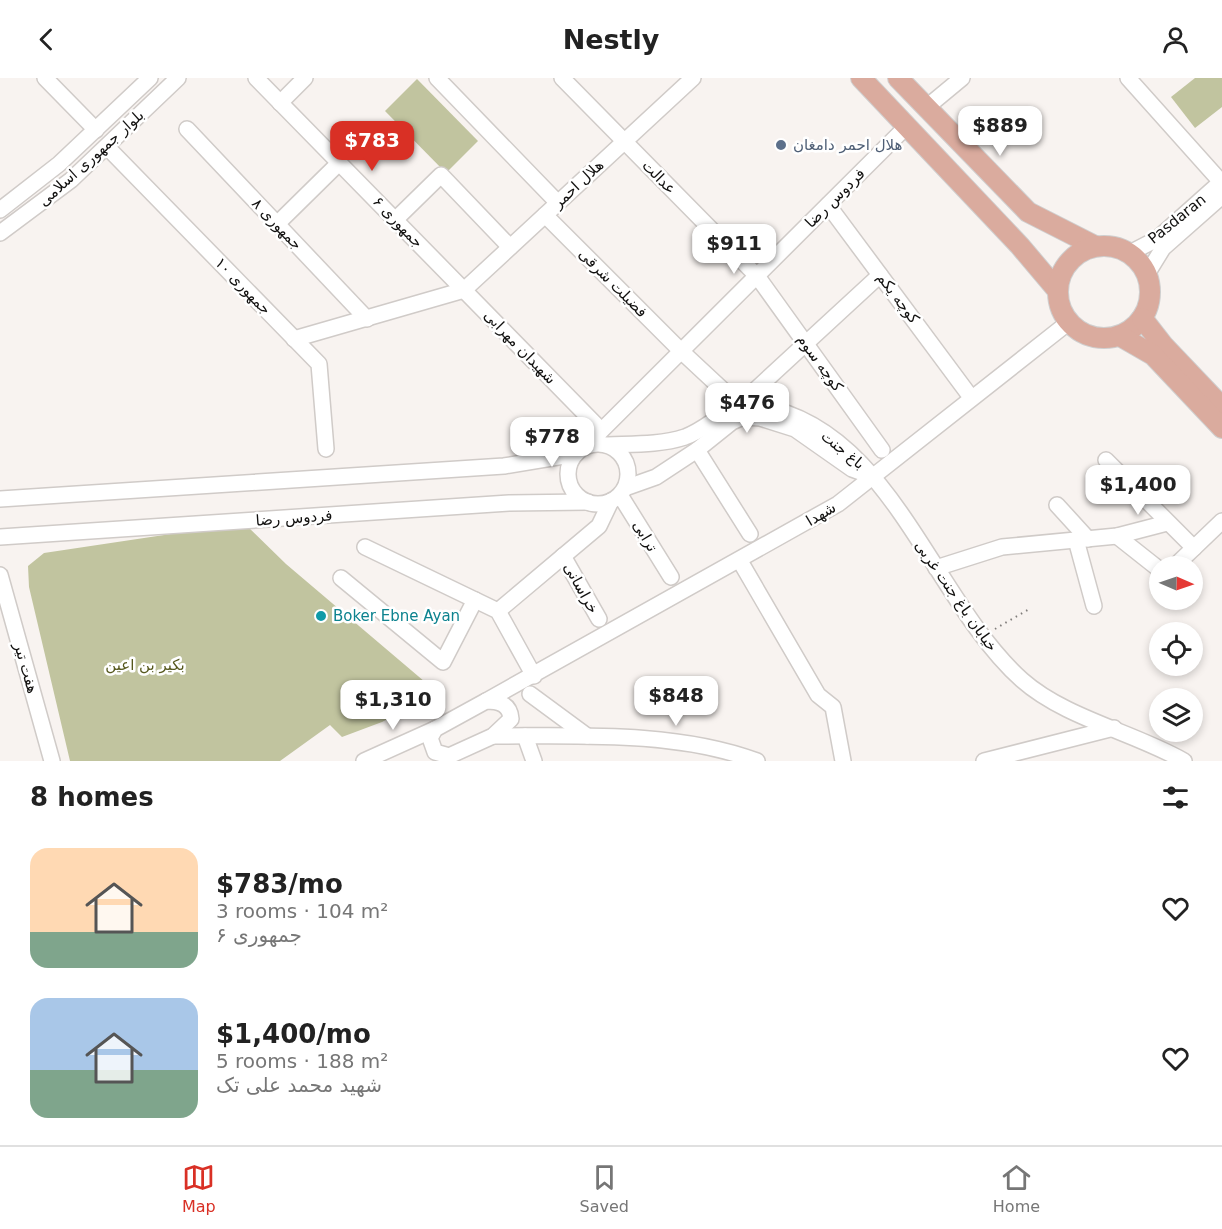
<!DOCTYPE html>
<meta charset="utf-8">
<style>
body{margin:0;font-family:"DejaVu Sans",Vazirmatn,sans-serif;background:#f2f2f2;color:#222;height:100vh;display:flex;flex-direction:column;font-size:22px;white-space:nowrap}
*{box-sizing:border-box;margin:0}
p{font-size:20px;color:#767676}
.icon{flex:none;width:33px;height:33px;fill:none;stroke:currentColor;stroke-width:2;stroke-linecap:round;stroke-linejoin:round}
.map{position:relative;height:683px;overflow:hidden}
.panel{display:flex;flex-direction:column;background:#fff;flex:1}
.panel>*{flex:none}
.needle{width:39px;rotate:92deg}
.tools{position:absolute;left:1149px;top:478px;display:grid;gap:12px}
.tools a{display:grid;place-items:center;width:54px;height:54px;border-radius:50%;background:#fff;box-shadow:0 3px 9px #0003;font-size:30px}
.price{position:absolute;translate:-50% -51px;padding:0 14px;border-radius:12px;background:#fff;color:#222;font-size:20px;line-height:39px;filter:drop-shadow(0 2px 3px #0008)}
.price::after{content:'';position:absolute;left:50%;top:36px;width:18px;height:14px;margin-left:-9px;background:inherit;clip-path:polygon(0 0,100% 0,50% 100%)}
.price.active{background:#d93025;color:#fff}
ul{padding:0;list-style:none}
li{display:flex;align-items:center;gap:18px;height:150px;padding:0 30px}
li span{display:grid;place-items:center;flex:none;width:168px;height:120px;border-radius:18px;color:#555}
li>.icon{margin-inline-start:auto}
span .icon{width:72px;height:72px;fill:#fffc;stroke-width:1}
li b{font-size:26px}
h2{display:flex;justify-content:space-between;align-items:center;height:72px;padding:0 30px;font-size:26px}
header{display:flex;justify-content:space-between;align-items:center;height:78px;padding:0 30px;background:#fff;font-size:27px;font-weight:800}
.tabs{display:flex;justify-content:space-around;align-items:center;height:84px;border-top:2px solid #e0e0e0;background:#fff;font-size:16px;color:#767676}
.tabs a{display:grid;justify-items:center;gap:3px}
.tabs .active{color:#d93025}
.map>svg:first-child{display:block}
</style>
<header><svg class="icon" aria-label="back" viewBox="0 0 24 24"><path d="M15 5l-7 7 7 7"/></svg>Nestly<svg class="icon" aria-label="person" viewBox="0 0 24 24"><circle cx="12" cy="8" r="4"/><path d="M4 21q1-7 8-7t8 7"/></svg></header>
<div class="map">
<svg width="1222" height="683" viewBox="0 0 1222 683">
<rect width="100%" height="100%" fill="#f8f3f0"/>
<g fill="#c1c49f">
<polygon points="1195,0 1222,0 1222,29 1195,50 1171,19"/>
<polygon points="417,1 478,63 446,95 385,33"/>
<polygon points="244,445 286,486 438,615 382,644 342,659 330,647 280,683 70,683 29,509 28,488 44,475"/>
</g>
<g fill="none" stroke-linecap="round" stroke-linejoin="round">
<defs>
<g id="minor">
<polyline points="45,0 96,52"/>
<polyline points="256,0 601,352"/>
<polyline points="437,0 558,125"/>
<polyline points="562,0 757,198 882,372"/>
<polyline points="1128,0 1221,104"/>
<polyline points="280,25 305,0"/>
<polyline points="927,29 962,0"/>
<polyline points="187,51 367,241"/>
<polyline points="107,69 319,286 326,371"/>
<polyline points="828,127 967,314"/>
<polyline points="0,132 59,86 150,0"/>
<polyline points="545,137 681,273 739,327 880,197"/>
<polyline points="395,142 441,97 510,169"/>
<polyline points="277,146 339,85"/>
<polyline points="0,155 71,102 178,0"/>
<polyline points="1130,175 1157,161 1222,103"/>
<polyline points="1147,196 1163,170 1222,118"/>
<polyline points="294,261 464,212 693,0"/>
<circle cx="598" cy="396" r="30"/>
<path d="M 608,367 C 634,366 660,367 685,359 C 711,350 729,323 758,328 C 890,348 932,522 1022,602 C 1065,640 1133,654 1184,683"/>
<polyline points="585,369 907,48"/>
<polyline points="697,372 750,456"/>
<polyline points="1106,382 1194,470"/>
<polyline points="625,410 656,399 697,372 732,344 743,339 760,340 795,351 852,391 871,398"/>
<polyline points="620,417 671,499"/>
<polyline points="0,421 504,388 576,376"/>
<polyline points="1057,427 1088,461"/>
<polyline points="1117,458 1160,492"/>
<polyline points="0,459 509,425 588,424"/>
<polyline points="1076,462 1094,528"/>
<polyline points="365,469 498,533 534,598"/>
<polyline points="563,478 599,541"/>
<polyline points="740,483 818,617 833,629 843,683"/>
<polyline points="1174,489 1222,443"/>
<polyline points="936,490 1002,469 1117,458 1167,445"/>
<polyline points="0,497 52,683"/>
<polyline points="341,500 443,584 475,522"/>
<polyline points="498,533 599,448 611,423"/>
<polyline points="530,616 587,658"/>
<polyline points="486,623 838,426 1069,244"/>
<path d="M 486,623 C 499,623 510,626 511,641 L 493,658 L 449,678 L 435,674 L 430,660 L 435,651 Z"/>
<path d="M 493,658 C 578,658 677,653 757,683"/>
<polyline points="525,658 534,683"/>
<polyline points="364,683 435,651"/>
<polyline points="984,683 1114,650"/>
</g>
<g id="major">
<polyline points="861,0 1020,168 1058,213"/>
<polyline points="898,0 1028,134 1095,168"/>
<circle cx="1104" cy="214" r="46"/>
<polyline points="1142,240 1163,267 1222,329"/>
<polyline points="1120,258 1153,277 1222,350"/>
</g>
</defs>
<use href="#minor" stroke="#d0cbc8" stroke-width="18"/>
<use href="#major" stroke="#cfcfcf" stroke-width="22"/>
<polyline stroke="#807d7b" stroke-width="2" stroke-dasharray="1.5 4.5" stroke-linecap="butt" points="995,551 1031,530"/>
<use href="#minor" stroke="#fff" stroke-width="15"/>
<use href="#major" stroke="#daab9e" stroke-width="20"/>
</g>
<circle fill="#5c6f8a" stroke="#fff" stroke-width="2" cx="781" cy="67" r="6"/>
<circle fill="#0f9aa8" stroke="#fff" stroke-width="2" cx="321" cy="538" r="6"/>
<g text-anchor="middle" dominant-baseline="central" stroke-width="5" stroke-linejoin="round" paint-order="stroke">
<g font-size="15" fill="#4e5e75" stroke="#fff" text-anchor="start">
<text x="793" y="67">هلال احمر دامغان</text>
</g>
<g font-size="15" fill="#11100f" stroke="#fff">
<text transform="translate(91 80) rotate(-42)">بلوار جمهوری اسلامی</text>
<text transform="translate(659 99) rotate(45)">عدالت</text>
<text transform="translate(578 106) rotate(-43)">هلال احمر</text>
<text transform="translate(835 120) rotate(-45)">فردوس رضا</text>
<text transform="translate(1177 141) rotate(-39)">Pasdaran</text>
<text transform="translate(398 144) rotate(46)">جمهوری ۶</text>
<text transform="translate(277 146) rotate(46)">جمهوری ۸</text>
<text transform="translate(613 205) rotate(45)">فضیلت شرقی</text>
<text transform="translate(243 208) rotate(46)">جمهوری ۱۰</text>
<text transform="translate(898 220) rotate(53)">کوچه یکم</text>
<text transform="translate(520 269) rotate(46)">شهیدان مهرابی</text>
<text transform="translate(820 285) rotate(54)">کوچه سوم</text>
<text transform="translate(843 372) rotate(39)">باغ جنت</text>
<text transform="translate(821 436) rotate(-31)">شهدا</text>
<text transform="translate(294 440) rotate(-4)">فردوس رضا</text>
<text transform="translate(645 458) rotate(59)">ترابی</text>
<text transform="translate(581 510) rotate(61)">خراسانی</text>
<text transform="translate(956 518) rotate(55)">خیابان باغ جنت غربی</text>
<text transform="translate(26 590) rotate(74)">هفت تیر</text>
</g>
<g font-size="15" fill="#0d838f" stroke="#fff" text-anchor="start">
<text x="333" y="538">Boker Ebne Ayan</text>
</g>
<g font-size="15" fill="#56581d" stroke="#fff">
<text x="145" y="587">بکیر بن اعین</text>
</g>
</g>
</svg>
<div class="tools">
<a><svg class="needle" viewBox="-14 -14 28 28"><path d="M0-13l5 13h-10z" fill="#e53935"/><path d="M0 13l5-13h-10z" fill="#767676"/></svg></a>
<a><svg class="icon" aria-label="locate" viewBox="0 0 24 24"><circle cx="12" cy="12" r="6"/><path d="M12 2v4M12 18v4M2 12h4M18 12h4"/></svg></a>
<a><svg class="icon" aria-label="layers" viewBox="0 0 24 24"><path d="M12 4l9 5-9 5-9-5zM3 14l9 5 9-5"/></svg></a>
</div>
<b class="price" style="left:1000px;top:79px">$889</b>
<b class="price active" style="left:372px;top:94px">$783</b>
<b class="price" style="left:734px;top:197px">$911</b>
<b class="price" style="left:747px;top:356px">$476</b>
<b class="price" style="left:552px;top:390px">$778</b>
<b class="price" style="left:1138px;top:438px">$1,400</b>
<b class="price" style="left:676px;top:649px">$848</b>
<b class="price" style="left:393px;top:653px">$1,310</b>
</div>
<section class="panel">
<h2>8 homes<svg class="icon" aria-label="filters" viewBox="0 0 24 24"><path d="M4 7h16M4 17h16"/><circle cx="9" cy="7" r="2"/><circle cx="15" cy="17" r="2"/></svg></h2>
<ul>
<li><span style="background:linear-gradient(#ffd9b3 70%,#7fa58c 0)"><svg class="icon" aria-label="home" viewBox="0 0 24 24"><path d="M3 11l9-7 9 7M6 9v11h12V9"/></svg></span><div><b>$783/mo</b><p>3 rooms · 104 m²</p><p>جمهوری ۶</p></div><svg class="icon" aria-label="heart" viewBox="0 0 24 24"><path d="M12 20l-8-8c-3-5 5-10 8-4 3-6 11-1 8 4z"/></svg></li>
<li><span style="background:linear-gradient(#a9c7e8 60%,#7fa58c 0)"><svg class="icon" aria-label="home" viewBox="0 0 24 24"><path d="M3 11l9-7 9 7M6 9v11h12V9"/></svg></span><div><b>$1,400/mo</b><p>5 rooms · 188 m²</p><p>شهید محمد علی تک</p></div><svg class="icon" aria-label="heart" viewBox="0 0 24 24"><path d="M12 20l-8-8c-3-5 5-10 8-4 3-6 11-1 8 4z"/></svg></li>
</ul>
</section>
<nav class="tabs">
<a class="active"><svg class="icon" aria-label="map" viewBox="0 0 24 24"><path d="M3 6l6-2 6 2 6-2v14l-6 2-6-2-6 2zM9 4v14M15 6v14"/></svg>Map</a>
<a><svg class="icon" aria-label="saved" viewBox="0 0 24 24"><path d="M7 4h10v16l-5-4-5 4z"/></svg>Saved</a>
<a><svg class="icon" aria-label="home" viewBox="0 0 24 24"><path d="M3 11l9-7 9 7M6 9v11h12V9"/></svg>Home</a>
</nav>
